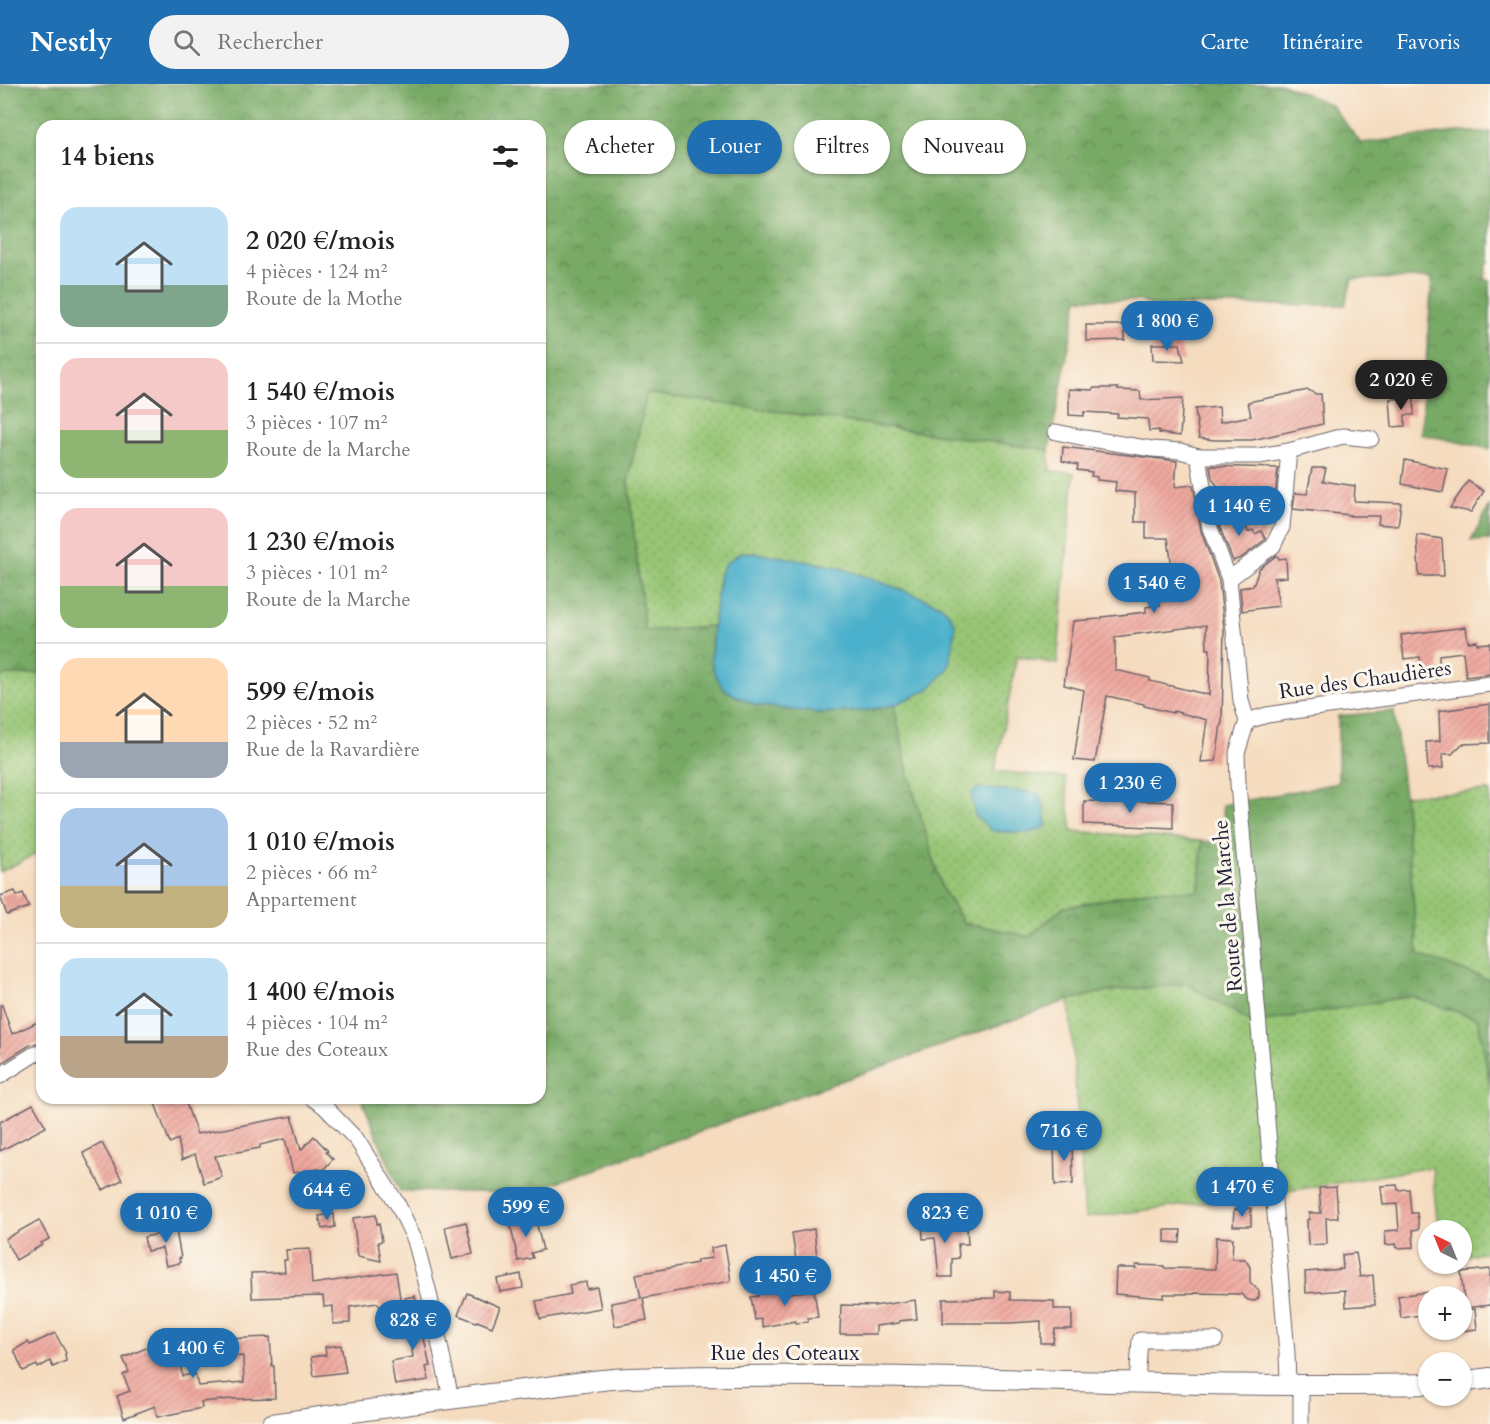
<!DOCTYPE html>
<html lang="fr">
<meta charset="utf-8">
<style>
body{margin:0;font-family:Cardo,serif;background:#f2f2f2;color:#222;height:100vh;display:flex;flex-direction:column;font-size:22px;white-space:nowrap}
*{box-sizing:border-box;margin:0}
p{font-size:20px;color:#767676}
.icon{flex:none;width:33px;height:33px;fill:none;stroke:currentColor;stroke-width:2;stroke-linecap:round;stroke-linejoin:round}
.map{position:relative;flex:1;overflow:hidden}
.sheet{position:absolute;left:36px;top:36px;width:510px;height:984px;display:flex;flex-direction:column;background:#fff;border-radius:18px;box-shadow:0 2px 4px #0004}
.sheet>*{flex:none}
.banner{position:absolute;left:564px;top:36px;width:570px;height:54px;display:flex;gap:12px}
.needle{width:39px;rotate:317deg}
.fabs{position:absolute;left:1418px;top:1136px;display:grid;gap:12px}
.fabs a{display:grid;place-items:center;width:54px;height:54px;border-radius:50%;background:#fff;box-shadow:0 2px 4px #0004;font-size:30px}
.price{position:absolute;translate:-50% -51px;padding:0 14px;border-radius:21px;background:#1f6fb2;color:#fff;font-size:20px;line-height:39px;filter:drop-shadow(0 2px 3px #0008)}
.price::after{content:'';position:absolute;left:50%;top:36px;width:18px;height:14px;margin-left:-9px;background:inherit;clip-path:polygon(0 0,100% 0,50% 100%)}
.price.on{background:#222;color:#fff}
ul{padding:0;list-style:none}
li{display:flex;align-items:center;gap:18px;height:150px;padding:0 24px}
li+li{border-top:2px solid #e0e0e0}
li span{display:grid;place-items:center;flex:none;width:168px;height:120px;border-radius:18px;color:#555}
li>.icon{margin-inline-start:auto}
span .icon{width:72px;height:72px;fill:#fffc;stroke-width:1}
li b{font-size:26px}
h2{display:flex;justify-content:space-between;align-items:center;height:72px;padding:0 24px;font-size:26px}
.pill{padding:0 21px;border-radius:27px;background:#fff;box-shadow:0 2px 4px #0004;font-size:21px;line-height:54px}
.pill.on{background:#1f6fb2;color:#fff}
header{display:flex;align-items:center;gap:36px;box-sizing:border-box;height:84px;padding:0 30px;background:#1f6fb2;color:#fff}
header strong{font-size:28px}
nav{display:flex;gap:33px;margin-inline-start:auto;font-size:21px}
.search{width:420px;height:54px;background:#f2f2f2;display:flex;align-items:center;gap:15px;box-sizing:border-box;padding:0 21px;border-radius:33px;color:#767676;font-size:22px}
.map>svg:first-child{display:block}
</style>
<header>
<strong>Nestly</strong>
<div class="search"><svg class="icon" aria-label="search" viewBox="0 0 24 24"><circle cx="10" cy="10" r="6"/><path d="M15 15l6 6"/></svg>Rechercher</div>
<nav><a>Carte</a><a>Itinéraire</a><a>Favoris</a></nav>
</header>
<div class="map">
<svg width="1490" height="1340" viewBox="0 0 1490 1340">
<defs>
<pattern id="grass-dots" width="8" height="8" patternUnits="userSpaceOnUse" patternTransform="scale(1.5)"><rect width="8" height="8" fill="#96c574"/><path d="M2 2h.1M6 6h.1" fill="none" stroke="#81a965" stroke-width="1.8" stroke-linecap="round"/></pattern>
<pattern id="forest-crowns" width="20" height="18" patternUnits="userSpaceOnUse" patternTransform="scale(1.5)"><rect width="20" height="18" fill="#78aa66"/><path d="M2 6a3 3 0 1 1 6 0M12 15a3 3 0 1 1 6 0" fill="none" stroke="#628a55"/></pattern>
<pattern id="building-hatch" width="6" height="6" patternUnits="userSpaceOnUse" patternTransform="scale(1.5)"><rect width="6" height="6" fill="#efa99f"/><path d="M-1 1l2-2M0 6l6-6M5 7l2-2" fill="none" stroke="#cd918a"/></pattern>
</defs>
<rect width="100%" height="100%" fill="#fbf7ec"/>
<filter id="ink" filterUnits="userSpaceOnUse"><feTurbulence type="fractalNoise" baseFrequency=".0167" numOctaves="2"/><feDisplacementMap in="SourceGraphic" scale="12" xChannelSelector="R" yChannelSelector="G"/><feConvolveMatrix kernelMatrix="1 2 1 2 8 2 1 2 1" color-interpolation-filters="sRGB"/></filter>
<filter id="wash" filterUnits="userSpaceOnUse"><feTurbulence type="fractalNoise" baseFrequency=".008" numOctaves="4" result="noise"/><feDisplacementMap in="SourceGraphic" scale="24" xChannelSelector="R" yChannelSelector="G"/><feGaussianBlur stdDeviation="1.35" result="paint"/><feColorMatrix in="noise" values="0 0 0 0 0 0 0 0 0 0 0 0 0 0 0 0 0 1.4 0 .05"/><feComposite in="paint" operator="in"/></filter>
<g filter="url(#wash)">
<rect width="100%" height="100%" fill="#f5dcbf"/>
<g fill="url(#grass-dots)" stroke="#5c7458" stroke-width="1.5">
<polygon points="646,309 1049,366 1050,387 1074,389 1057,580 1017,572 995,687 1065,694 1072,747 1202,757 1199,808 1152,806 1062,824 1029,853 962,838 942,805 908,689 894,621 929,605 838,483 770,471 742,468 720,489 713,542 645,547 628,397"/>
<polygon points="42,589 42,767 0,788 0,592"/>
<polygon points="1490,707 1490,896 1418,871 1404,711"/>
<polygon points="1187,900 1253,939 1411,912 1478,935 1490,1000 1490,1168 1461,1172 1461,1146 1438,1146 1432,1083 1258,1112 1085,1134 1069,916 1108,907"/>
</g>
<g fill="url(#forest-crowns)" stroke="#4d6650" stroke-width="1.5">
<polygon points="0,0 1198,0 1200,3 1208,0 1283,0 1331,21 1361,59 1457,48 1490,48 1490,178 1488,179 1484,196 1490,197 1490,365 1421,350 1432,194 1352,195 1345,221 1193,221 1157,223 1140,217 1078,214 1049,366 647,309 628,397 645,547 713,542 711,577 723,604 736,612 756,621 818,629 861,627 894,621 908,689 942,804 963,838 1029,853 1062,824 1152,806 1199,807 1202,757 1228,759 1222,721 1338,699 1338,632 1394,627 1404,711 1418,871 1490,896 1490,1000 1478,935 1411,912 1253,939 1187,900 1108,907 1069,916 526,1109 400,1107 361,1014 540,1014 540,42 42,42 42,589 0,592"/>
<polygon points="1490,421 1490,456 1471,457"/>
</g>
<g fill="#4cb0cb" stroke="#376983" stroke-width="1.5">
<polygon points="742,468 770,471 838,483 908,508 940,521 948,528 955,541 953,562 948,585 929,605 894,621 861,627 817,629 756,621 736,612 723,604 715,590 711,577 713,542 720,490 725,480"/>
<polygon points="978,704 1039,709 1045,726 1047,742 1030,749 992,747 975,731 971,710"/>
</g>
<g id="blocks">
<g fill="url(#building-hatch)" fill-rule="evenodd">
<polygon points="1086,241 1125,241 1125,256 1086,257"/>
<polygon points="1152,260 1180,260 1184,277 1153,276"/>
<polygon points="1093,304 1118,304 1118,306 1140,307 1141,316 1183,314 1180,352 1159,349 1159,346 1149,347 1148,335 1117,333 1118,330 1084,328 1084,332 1069,331 1069,305 1093,306"/>
<polygon points="1308,306 1316,310 1321,310 1323,340 1252,356 1214,356 1199,354 1195,325 1219,323 1220,338 1251,332 1248,318"/>
<polygon points="1414,314 1414,331 1405,331 1405,342 1392,343 1390,315"/>
<path d="M 1063,363 L 1177,377 L 1175,403 L 1193,401 L 1201,447 L 1219,497 L 1224,544 L 1222,639 L 1221,640 L 1216,677 L 1201,678 L 1207,636 L 1173,627 L 1173,629 L 1144,622 L 1144,620 L 1107,612 L 1095,678 L 1074,676 L 1084,606 L 1064,601 L 1073,537 L 1101,535 L 1102,533 L 1146,528 L 1146,523 L 1160,521 L 1157,493 L 1164,492 L 1163,484 L 1172,484 L 1168,454 L 1146,454 L 1146,438 L 1135,438 L 1135,409 L 1115,407 L 1116,398 L 1097,396 L 1097,393 L 1091,392 L 1092,388 L 1077,386 L 1078,381 L 1062,377 ZM 1206,541 L 1207,565 L 1210,565 L 1209,611 L 1150,597 L 1150,594 L 1115,586 L 1115,553 Z"/>
<polygon points="1405,376 1448,385 1443,408 1402,400"/>
<polygon points="1210,382 1278,384 1275,414 1266,415 1266,406 1221,406 1212,395"/>
<polygon points="1312,384 1326,384 1323,397 1355,402 1354,417 1401,419 1398,442 1378,440 1379,432 1350,432 1350,431 1293,425 1295,409 1307,410"/>
<polygon points="1468,397 1484,407 1471,428 1450,424"/>
<polygon points="1240,431 1240,444 1246,443 1248,448 1253,446 1255,450 1261,447 1266,455 1241,474 1233,477 1219,441 1218,432"/>
<polygon points="1417,451 1442,455 1444,492 1419,492"/>
<polygon points="1277,471 1279,475 1286,474 1287,493 1274,494 1279,522 1262,524 1242,527 1240,504 1253,502 1259,485"/>
<polygon points="1466,543 1468,558 1477,557 1477,560 1490,559 1490,590 1466,593 1463,568 1439,571 1439,594 1423,596 1420,573 1404,575 1401,551"/>
<polygon points="1490,620 1490,659 1462,660 1452,670 1442,670 1443,684 1428,685 1426,658 1440,657 1439,627"/>
<polygon points="1122,716 1173,718 1173,744 1084,740 1084,717 1122,718"/>
<polygon points="15,807 17,812 23,809 29,823 7,831 0,812"/>
<polygon points="0,921 2,921 12,950 42,936 42,958 30,961 0,980"/>
<polygon points="153,1014 184,1014 197,1050 292,1032 301,1066 314,1052 328,1067 326,1068 333,1075 322,1087 319,1085 293,1089 285,1055 260,1061 260,1064 215,1072 222,1093 204,1099 195,1070 182,1076 178,1055 170,1059"/>
<polygon points="33,1020 46,1043 0,1067 0,1038"/>
<polygon points="1072,1056 1073,1100 1055,1101 1054,1057"/>
<polygon points="102,1059 122,1096 103,1106 83,1069"/>
<polygon points="1397,1101 1398,1106 1409,1105 1411,1129 1417,1129 1419,1145 1413,1146 1414,1163 1397,1164 1396,1160 1386,1161 1385,1147 1399,1146 1397,1120 1383,1121 1381,1102"/>
<polygon points="1336,1103 1338,1134 1326,1134 1327,1160 1308,1161 1307,1136 1309,1135 1309,1129 1321,1129 1319,1104"/>
<polygon points="1251,1124 1251,1142 1233,1142 1234,1126"/>
<polygon points="334,1130 335,1143 322,1145 319,1132"/>
<polygon points="376,1131 377,1140 379,1139 382,1157 378,1158 381,1177 358,1172 353,1134"/>
<polygon points="535,1133 543,1166 531,1169 533,1174 518,1177 510,1138"/>
<polygon points="39,1136 49,1155 41,1159 42,1161 16,1176 5,1155"/>
<polygon points="466,1138 473,1170 452,1175 445,1143"/>
<polygon points="934,1138 945,1141 956,1140 956,1145 967,1144 968,1160 958,1160 959,1174 952,1175 952,1193 939,1193 935,1154 923,1155 922,1139"/>
<polygon points="175,1141 181,1174 179,1174 180,1179 166,1182 162,1164 147,1167 144,1153 160,1150 158,1144"/>
<polygon points="814,1145 817,1174 796,1176 792,1149"/>
<polygon points="1165,1146 1181,1146 1180,1159 1165,1158"/>
<polygon points="1216,1153 1233,1154 1232,1175 1245,1175 1250,1183 1250,1198 1259,1207 1259,1213 1255,1217 1248,1216 1241,1210 1194,1209 1194,1210 1164,1210 1164,1214 1115,1210 1116,1184 1136,1184 1136,1181 1164,1182 1164,1184 1215,1185"/>
<polygon points="725,1161 731,1197 643,1214 647,1236 615,1242 611,1219 641,1214 636,1190 697,1179 697,1176 712,1174 711,1164"/>
<polygon points="310,1165 312,1200 396,1188 400,1214 405,1220 389,1233 377,1219 350,1223 350,1239 333,1240 333,1222 324,1223 323,1212 252,1214 251,1189 285,1188 284,1176 287,1176 286,1166"/>
<polygon points="1356,1169 1360,1193 1373,1191 1375,1221 1346,1223 1345,1206 1306,1209 1305,1188 1343,1185 1342,1171"/>
<polygon points="1490,1185 1490,1221 1465,1224 1461,1188"/>
<polygon points="521,1190 523,1204 500,1208 497,1195"/>
<polygon points="586,1198 587,1205 597,1203 601,1224 540,1235 536,1217 571,1210 569,1201"/>
<polygon points="780,1206 781,1210 814,1206 818,1233 808,1234 808,1238 795,1239 795,1237 763,1243 761,1235 755,1236 751,1213 758,1212 758,1210"/>
<polygon points="995,1207 1010,1208 1010,1216 1054,1217 1054,1225 1072,1225 1072,1245 1055,1245 1053,1259 1041,1259 1041,1237 1010,1239 943,1239 943,1215 995,1214"/>
<polygon points="1428,1208 1428,1230 1401,1234 1398,1212"/>
<polygon points="467,1209 500,1223 492,1243 477,1237 476,1238 458,1231"/>
<polygon points="415,1212 430,1282 426,1283 429,1296 395,1301 391,1277 413,1273 405,1214"/>
<polygon points="915,1216 917,1235 899,1237 899,1239 876,1242 876,1250 840,1250 841,1221 874,1222"/>
<polygon points="1475,1225 1477,1245 1461,1247 1461,1226"/>
<polygon points="55,1249 66,1269 65,1270 66,1277 53,1283 50,1277 38,1284 37,1281 23,1287 14,1266 28,1258 30,1261"/>
<polygon points="270,1253 272,1282 274,1282 275,1314 232,1315 201,1318 202,1324 157,1333 155,1322 124,1334 117,1312 130,1307 123,1291 129,1288 123,1274 146,1264 170,1262 170,1265 175,1265 177,1276 180,1275 182,1292 195,1290 198,1302 244,1298 243,1272 227,1273 227,1255"/>
<polygon points="341,1261 346,1288 314,1292 311,1273 326,1271 325,1263"/>
</g>
</g>
</g>
<g filter="url(#ink)">
<use href="#blocks" fill-opacity="0" stroke="#6c6369" stroke-width="1.5"/>
<g fill="none" stroke-linecap="round" stroke-linejoin="round">
<defs>
<g id="minor">
<polyline points="1056,348 1085,354 1152,365 1180,367 1198,372 1259,372 1289,367 1343,352 1371,355"/>
<polyline points="1198,372 1210,444 1229,495 1241,617 1247,637 1237,669 1238,700 1287,1269 1288,1300"/>
<polyline points="1229,495 1273,462 1282,443 1289,367"/>
<polyline points="1247,637 1267,631 1321,623 1490,600"/>
<polyline points="0,992 33,971 42,968"/>
<polyline points="312,1014 324,1022 357,1056 398,1121 415,1156 429,1209 449,1305 452,1314"/>
<polyline points="1137,1299 1140,1256 1215,1256"/>
<polyline points="1301,1301 1301,1340"/>
</g>
<g id="tertiary">
<polyline points="1461,1298 1490,1294"/>
<path d="M 272,1340 C 358,1327 445,1315 532,1305 C 564,1301 597,1295 630,1294 C 896,1285 1162,1306 1428,1300"/>
</g>
</defs>
<use href="#minor" stroke="#6c6369" stroke-width="17"/>
<use href="#tertiary" stroke="#6c6369" stroke-width="22"/>
<use href="#minor" stroke="#fff" stroke-width="15"/>
<use href="#tertiary" stroke="#fff" stroke-width="20"/>
</g>
</g>
<g text-anchor="middle" dominant-baseline="central" stroke-width="6" stroke-linejoin="round" paint-order="stroke">
<g font-size="21" fill="#22223b" stroke="#fbf7ec">
<text transform="translate(1365 596) rotate(-8)">Rue des Chaudières</text>
<text transform="translate(1228 822) rotate(-95)">Route de la Marche</text>
<text x="785" y="1269">Rue des Coteaux</text>
</g>
</g>
</svg>
<div class="fabs">
<a><svg class="needle" viewBox="-14 -14 28 28"><path d="M0-13l5 13h-10z" fill="#e53935"/><path d="M0 13l5-13h-10z" fill="#767676"/></svg></a>
<a>+</a>
<a>−</a>
</div>
<b class="price" style="left:1167px;top:268px">1 800 €</b>
<b class="price on" style="left:1401px;top:327px">2 020 €</b>
<b class="price" style="left:1239px;top:453px">1 140 €</b>
<b class="price" style="left:1154px;top:530px">1 540 €</b>
<b class="price" style="left:1130px;top:730px">1 230 €</b>
<b class="price" style="left:1064px;top:1078px">716 €</b>
<b class="price" style="left:1242px;top:1134px">1 470 €</b>
<b class="price" style="left:327px;top:1137px">644 €</b>
<b class="price" style="left:526px;top:1154px">599 €</b>
<b class="price" style="left:166px;top:1160px">1 010 €</b>
<b class="price" style="left:945px;top:1160px">823 €</b>
<b class="price" style="left:785px;top:1223px">1 450 €</b>
<b class="price" style="left:413px;top:1267px">828 €</b>
<b class="price" style="left:193px;top:1295px">1 400 €</b>
<div class="banner">
<a class="pill">Acheter</a>
<a class="pill on">Louer</a>
<a class="pill">Filtres</a>
<a class="pill">Nouveau</a>
</div>
<section class="sheet">
<h2>14 biens<svg class="icon" aria-label="filters" viewBox="0 0 24 24"><path d="M4 7h16M4 17h16"/><circle cx="9" cy="7" r="2"/><circle cx="15" cy="17" r="2"/></svg></h2>
<ul>
<li><span style="background:linear-gradient(#bfe0f5 65%,#7fa58c 0)"><svg class="icon" aria-label="home" viewBox="0 0 24 24"><path d="M3 11l9-7 9 7M6 9v11h12V9"/></svg></span><div><b>2 020 €/mois</b><p>4 pièces · 124 m²</p><p>Route de la Mothe</p></div></li>
<li><span style="background:linear-gradient(#f6c9c9 60%,#8fb573 0)"><svg class="icon" aria-label="home" viewBox="0 0 24 24"><path d="M3 11l9-7 9 7M6 9v11h12V9"/></svg></span><div><b>1 540 €/mois</b><p>3 pièces · 107 m²</p><p>Route de la Marche</p></div></li>
<li><span style="background:linear-gradient(#f6c9c9 65%,#8fb573 0)"><svg class="icon" aria-label="home" viewBox="0 0 24 24"><path d="M3 11l9-7 9 7M6 9v11h12V9"/></svg></span><div><b>1 230 €/mois</b><p>3 pièces · 101 m²</p><p>Route de la Marche</p></div></li>
<li><span style="background:linear-gradient(#ffd9b3 70%,#9aa5b1 0)"><svg class="icon" aria-label="home" viewBox="0 0 24 24"><path d="M3 11l9-7 9 7M6 9v11h12V9"/></svg></span><div><b>599 €/mois</b><p>2 pièces · 52 m²</p><p>Rue de la Ravardière</p></div></li>
<li><span style="background:linear-gradient(#a9c7e8 65%,#c2b280 0)"><svg class="icon" aria-label="home" viewBox="0 0 24 24"><path d="M3 11l9-7 9 7M6 9v11h12V9"/></svg></span><div><b>1 010 €/mois</b><p>2 pièces · 66 m²</p><p>Appartement</p></div></li>
<li><span style="background:linear-gradient(#bfe0f5 65%,#b9a48a 0)"><svg class="icon" aria-label="home" viewBox="0 0 24 24"><path d="M3 11l9-7 9 7M6 9v11h12V9"/></svg></span><div><b>1 400 €/mois</b><p>4 pièces · 104 m²</p><p>Rue des Coteaux</p></div></li>
</ul>
</section>
</div>
